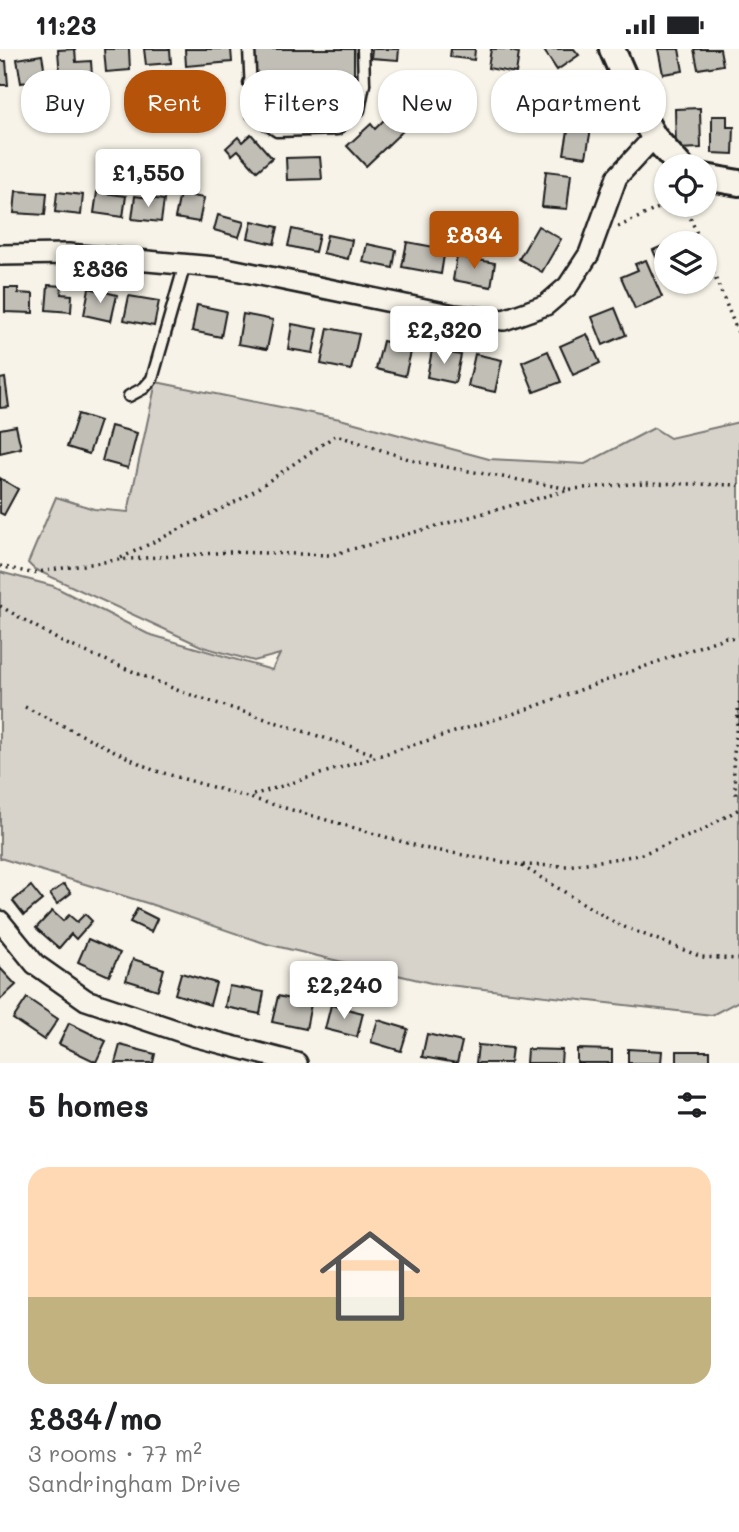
<!DOCTYPE html>
<meta charset="utf-8">
<style>
body{margin:0;font-family:Mali,sans-serif;background:#f2f2f2;color:#202124;height:100vh;display:flex;flex-direction:column;font-size:26px;white-space:nowrap}
*{box-sizing:border-box;margin:0}
p{font-size:23px;color:#757577}
.icon{flex:none;width:38px;height:38px;fill:none;stroke:currentColor;stroke-width:2;stroke-linecap:round;stroke-linejoin:round}
.map{position:relative;height:1014px;overflow:hidden}
.details{display:flex;flex-direction:column;background:#fff;flex:1}
.details>*{flex:none}
.hud{position:absolute;left:21px;top:21px;width:698px;height:63px;display:flex;gap:14px}
.buttons{position:absolute;left:654px;top:105px;display:grid;gap:14px}
.buttons a{display:grid;place-items:center;width:63px;height:63px;border-radius:50%;background:#fff;box-shadow:0 2px 5px #0004;font-size:35px}
.price{position:absolute;translate:-50% -60px;padding:0 16px;border-radius:7px;background:#fff;color:#222;font-size:23px;line-height:46px;filter:drop-shadow(0 2px 4px #0008)}
.price::after{content:'';position:absolute;left:50%;top:42px;width:21px;height:16px;margin-left:-10px;background:inherit;clip-path:polygon(0 0,100% 0,50% 100%)}
.price.current{background:#b45309;color:#fff}
ul{padding:0;list-style:none}
li{display:grid;align-content:center;gap:14px;height:371px;padding:0 28px}
li span{display:grid;place-items:center;height:217px;border-radius:21px;color:#555}
li>.icon{margin-inline-start:auto}
span .icon{width:126px;height:126px;fill:#fffc;stroke-width:1}
li b{font-size:30px}
h2{display:flex;justify-content:space-between;align-items:center;height:84px;padding:0 28px;font-size:30px}
.chip{padding:0 24px;border-radius:28px;background:#fff;box-shadow:0 2px 5px #0004;font-size:24px;line-height:63px}
.chip.current{background:#b45309;color:#fff}
.status{display:flex;justify-content:space-between;align-items:center;height:49px;padding:0 35px;background:#fff;direction:ltr}
.status svg{height:19px;fill:currentColor}
.map>svg:first-child{display:block}
</style>
<div class="status"><b>11:23</b><svg viewBox="0 0 49 12"><path d="M0 12V9h3v3zM5 12V6h3v6zM10 12V3h3v9zM15 12V0h3v12zM26 1h20v11H26zM47 4h2v5h-2z"/></svg></div>
<div class="map">
<svg width="739" height="1014" viewBox="0 0 739 1014">
<rect width="100%" height="100%" fill="#f7f3e8"/>
<filter id="ink" filterUnits="userSpaceOnUse"><feTurbulence type="fractalNoise" baseFrequency=".0143" numOctaves="2"/><feDisplacementMap in="SourceGraphic" scale="14" xChannelSelector="R" yChannelSelector="G"/><feConvolveMatrix kernelMatrix="1 2 1 2 8 2 1 2 1" color-interpolation-filters="sRGB"/></filter>
<g filter="url(#ink)">
<polygon fill="#d7d3cb" stroke="#7a7874" stroke-width="2" points="156,333 340,370 489,410 585,415 654,379 670,389 739,373 739,952 712,966 431,934 267,895 150,855 0,809 0,523 53,537 148,585 272,621 280,605 254,612 203,598 34,520 28,514 56,448 94,460 128,463"/>
<g fill="#c0beb5" stroke="#1c1c1c" stroke-width="2">
<polygon points="75,0 76,13 91,12 92,27 60,29 58,1"/>
<polygon points="104,0 129,0 130,21 106,23"/>
<polygon points="144,0 170,0 171,14 146,16"/>
<polygon points="185,0 231,0 232,13 186,17"/>
<polygon points="254,0 354,0 354,27 254,28"/>
<polygon points="372,0 399,0 398,11 371,9"/>
<polygon points="451,0 475,0 474,11 450,8"/>
<polygon points="491,0 511,0 511,2 519,4 516,24 488,19"/>
<polygon points="543,0 574,0 579,6 557,21"/>
<polygon points="658,0 679,0 683,22 663,25"/>
<polygon points="694,0 720,0 723,16 698,20"/>
<polygon points="42,6 46,30 21,34 17,10"/>
<polygon points="0,12 6,12 8,36 0,36"/>
<polygon points="565,34 594,39 591,59 561,54"/>
<polygon points="256,47 353,47 352,58 337,73 268,72 258,64"/>
<polygon points="700,59 701,99 676,100 675,60"/>
<polygon points="391,64 406,79 366,117 347,97 371,75 375,80"/>
<polygon points="712,67 727,67 727,78 734,78 733,105 712,104"/>
<polygon points="570,70 592,74 586,108 564,105"/>
<polygon points="251,85 272,109 257,122 238,101 232,106 226,99 238,88 242,93"/>
<polygon points="320,108 322,130 287,131 286,109"/>
<polygon points="546,122 571,125 567,160 542,158"/>
<polygon points="16,142 47,144 45,166 14,164"/>
<polygon points="57,143 83,146 81,166 55,163"/>
<polygon points="97,143 126,147 123,168 94,164"/>
<polygon points="180,145 204,149 199,173 175,169"/>
<polygon points="135,147 164,151 161,173 132,170"/>
<polygon points="218,166 244,173 239,188 214,181"/>
<polygon points="252,172 278,178 274,195 248,189"/>
<polygon points="538,177 561,190 542,223 519,210"/>
<polygon points="292,180 319,186 315,203 288,197"/>
<polygon points="327,186 352,191 348,210 323,204"/>
<polygon points="407,193 445,200 441,225 402,218"/>
<polygon points="367,195 396,201 393,219 363,213"/>
<polygon points="667,195 667,225 664,226 653,201"/>
<polygon points="457,207 495,214 491,238 453,231"/>
<polygon points="646,211 662,248 635,260 621,228 638,221 635,215"/>
<polygon points="48,236 62,237 61,245 72,246 71,263 46,261"/>
<polygon points="5,239 18,239 18,244 33,245 33,264 5,263"/>
<polygon points="89,239 117,246 111,272 84,266"/>
<polygon points="129,247 159,252 154,277 124,271"/>
<polygon points="197,256 226,262 221,288 192,282"/>
<polygon points="615,259 626,286 603,296 592,268"/>
<polygon points="243,265 273,271 267,300 238,295"/>
<polygon points="292,275 318,280 313,304 288,300"/>
<polygon points="328,279 359,285 351,321 321,315"/>
<polygon points="587,285 600,314 573,326 560,297"/>
<polygon points="383,292 412,299 405,327 376,320"/>
<polygon points="432,301 461,306 455,334 427,328"/>
<polygon points="548,302 561,333 534,343 522,313"/>
<polygon points="475,305 502,311 495,343 468,337"/>
<polygon points="5,329 9,358 0,359 0,330"/>
<polygon points="78,365 100,372 89,405 67,398"/>
<polygon points="16,377 21,399 0,404 0,380"/>
<polygon points="111,377 137,384 128,419 102,412"/>
<polygon points="0,429 18,440 4,466 0,464"/>
<polygon points="64,835 71,844 57,855 50,845"/>
<polygon points="31,837 42,851 24,866 13,852"/>
<polygon points="137,860 157,870 151,883 130,873"/>
<polygon points="52,862 63,872 69,866 77,873 85,865 92,872 76,890 71,885 59,899 36,879"/>
<polygon points="88,890 120,904 109,927 78,913"/>
<polygon points="133,910 164,920 158,941 126,931"/>
<polygon points="0,919 16,936 0,951"/>
<polygon points="181,924 216,934 210,956 175,945"/>
<polygon points="229,937 264,943 260,965 225,958"/>
<polygon points="278,947 311,955 306,980 272,973"/>
<polygon points="27,949 58,970 44,991 13,970"/>
<polygon points="331,956 363,964 357,988 325,980"/>
<polygon points="378,971 408,980 401,1002 371,993"/>
<polygon points="69,974 106,992 96,1013 59,995"/>
<polygon points="427,985 462,993 457,1014 422,1008"/>
<polygon points="120,996 155,1005 153,1014 115,1014"/>
<polygon points="478,996 512,999 510,1014 476,1014"/>
<polygon points="527,1000 562,1001 561,1014 526,1014"/>
<polygon points="577,1000 612,1001 612,1014 577,1014"/>
<polygon points="628,1000 662,1002 661,1014 628,1014"/>
<rect x="677" y="1002" width="33" height="12"/>
</g>
<g fill="none" stroke-linecap="round" stroke-linejoin="round">
<defs>
<g id="service">
<polyline points="249,0 252,65 277,82 337,80 359,61 364,35 363,0"/>
<polyline points="249,34 364,35"/>
<polyline points="129,347 144,339 152,330 185,215"/>
</g>
<g id="minor">
<polyline points="0,206 68,205 226,219 454,266 504,271 546,256 568,237 589,205 617,128 654,88"/>
<polyline points="0,872 35,915 86,951 193,987 297,1014"/>
</g>
<g id="tertiary">
<polyline points="612,0 639,62 654,88 680,117"/>
<polyline points="705,128 739,134"/>
</g>
</defs>
<use href="#service" stroke="#1c1c1c" stroke-width="15"/>
<use href="#minor" stroke="#1c1c1c" stroke-width="24"/>
<use href="#tertiary" stroke="#1c1c1c" stroke-width="30"/>
<g stroke="#1c1c1c" stroke-width="3.5" stroke-dasharray="2 5" stroke-linecap="butt">
<polyline points="685,156 701,194"/>
<polyline points="618,178 667,155"/>
<polyline points="705,204 739,286"/>
<polyline points="121,509 245,448 336,386 418,413 570,440"/>
<polyline points="0,517 31,524 117,511 230,503 331,506 572,440 644,434 739,436"/>
<polyline points="0,557 62,593 182,643 374,705"/>
<polyline points="739,653 733,715 736,747 739,749"/>
<polyline points="25,658 153,721 424,799 520,816 567,817 639,806 699,783 739,760"/>
<polyline points="253,746 525,661 726,588 739,590"/>
<polyline points="522,817 617,875 702,908 739,910"/>
</g>
<use href="#service" stroke="#f7f3e8" stroke-width="10"/>
<use href="#minor" stroke="#f7f3e8" stroke-width="19"/>
<use href="#tertiary" stroke="#f7f3e8" stroke-width="24"/>
</g>
</g>
</svg>
<div class="buttons">
<a><svg class="icon" aria-label="locate" viewBox="0 0 24 24"><circle cx="12" cy="12" r="6"/><path d="M12 2v4M12 18v4M2 12h4M18 12h4"/></svg></a>
<a><svg class="icon" aria-label="layers" viewBox="0 0 24 24"><path d="M12 4l9 5-9 5-9-5zM3 14l9 5 9-5"/></svg></a>
</div>
<b class="price" style="left:148px;top:160px">£1,550</b>
<b class="price current" style="left:474px;top:222px">£834</b>
<b class="price" style="left:100px;top:256px">£836</b>
<b class="price" style="left:444px;top:317px">£2,320</b>
<b class="price" style="left:344px;top:972px">£2,240</b>
<div class="hud">
<a class="chip">Buy</a>
<a class="chip current">Rent</a>
<a class="chip">Filters</a>
<a class="chip">New</a>
<a class="chip">Apartment</a>
</div>
</div>
<section class="details">
<h2>5 homes<svg class="icon" aria-label="filters" viewBox="0 0 24 24"><path d="M4 7h16M4 17h16"/><circle cx="9" cy="7" r="2"/><circle cx="15" cy="17" r="2"/></svg></h2>
<ul>
<li><span style="background:linear-gradient(#ffd9b3 60%,#c2b280 0)"><svg class="icon" aria-label="home" viewBox="0 0 24 24"><path d="M3 11l9-7 9 7M6 9v11h12V9"/></svg></span><div><b>£834/mo</b><p>3 rooms · 77 m²</p><p>Sandringham Drive</p></div></li>
</ul>
</section>
